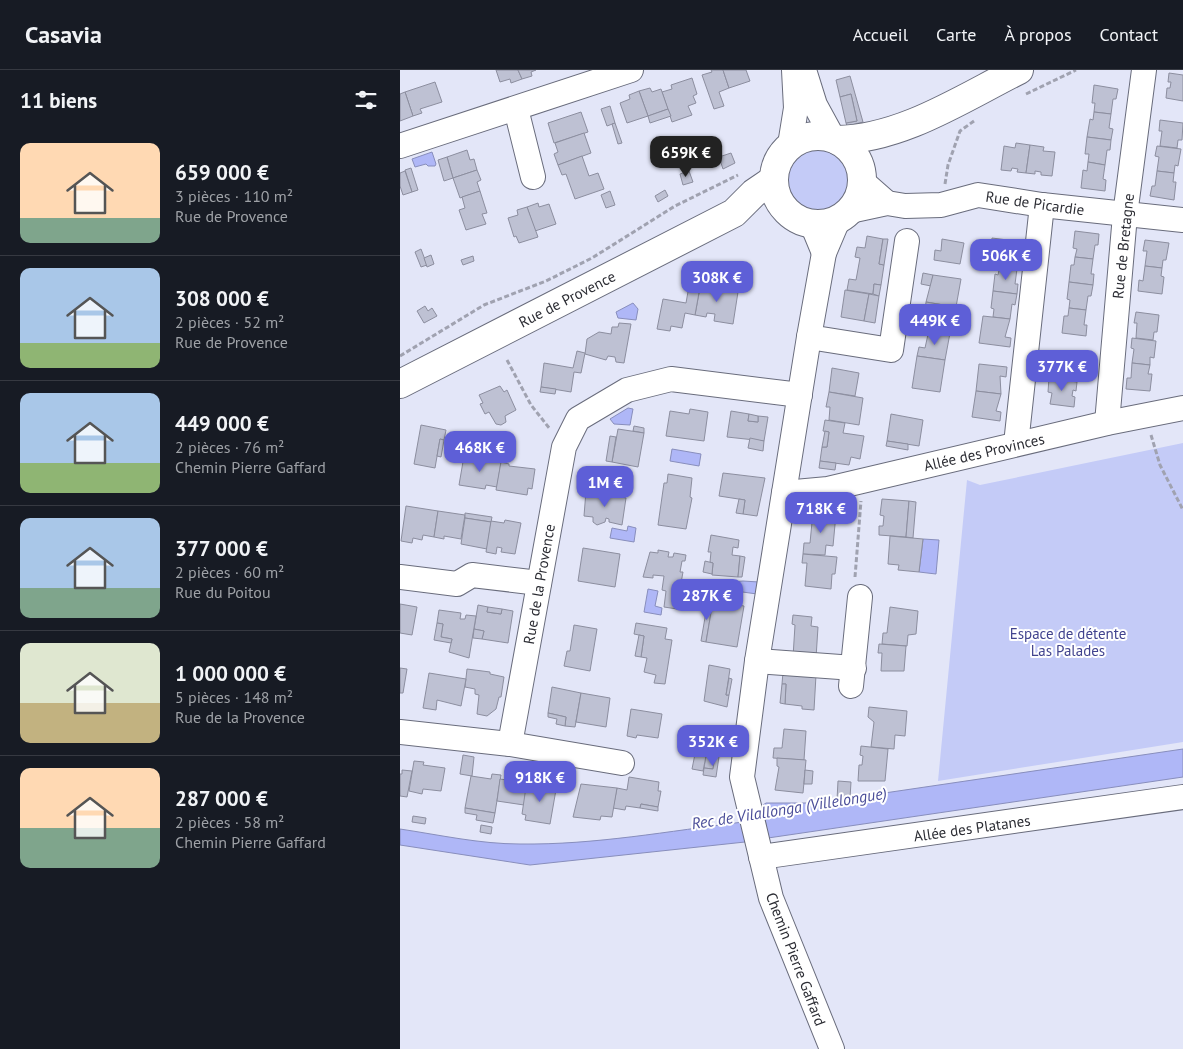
<!DOCTYPE html>
<html lang="fr">
<meta charset="utf-8">
<style>
body{margin:0;font-family:"PT Sans",sans-serif;background:#242831;color:#f1f3f6;height:100vh;display:flex;flex-direction:column;font-size:19px;white-space:nowrap}
*{box-sizing:border-box;margin:0}
p{font-size:16px;color:#9ea1a6}
.icon{flex:none;width:28px;height:28px;fill:none;stroke:currentColor;stroke-width:2;stroke-linecap:round;stroke-linejoin:round}
.map{position:relative;flex:1;overflow:hidden}
.sheet{display:flex;flex-direction:column;background:#171b24;width:400px}
.sheet>*{flex:none}
.price{position:absolute;translate:-50% -42px;padding:0 11px;border-radius:10px;background:#5e5fd7;color:#fff;font-size:16px;line-height:32px;filter:drop-shadow(0 1px 2px #0008)}
.price::after{content:'';position:absolute;left:50%;top:30px;width:15px;height:11px;margin-left:-8px;background:inherit;clip-path:polygon(0 0,100% 0,50% 100%)}
.price.selected{background:#222;color:#fff}
ul{padding:0;list-style:none}
li{display:flex;align-items:center;gap:15px;height:125px;padding:0 20px}
li+li{border-top:1px solid #363941}
li span{display:grid;place-items:center;flex:none;width:140px;height:100px;border-radius:10px;color:#555}
li>.icon{margin-inline-start:auto}
span .icon{width:60px;height:60px;fill:#fffc;stroke-width:1}
li b{font-size:21px}
h2{display:flex;justify-content:space-between;align-items:center;height:60px;padding:0 20px;font-size:21px}
header{display:flex;align-items:center;gap:30px;box-sizing:border-box;height:70px;padding:0 25px;background:#171b24;border-bottom:1px solid #363941}
header strong{font-size:24px}
nav{display:flex;gap:28px;margin-inline-start:auto;font-size:18px}
main{display:flex;flex:1;min-height:0}
.map>svg:first-child{display:block}
</style>
<header>
<strong>Casavia</strong>
<nav><a>Accueil</a><a>Carte</a><a>À propos</a><a>Contact</a></nav>
</header>
<main>
<section class="sheet">
<h2>11 biens<svg class="icon" aria-label="filters" viewBox="0 0 24 24"><path d="M4 7h16M4 17h16"/><circle cx="9" cy="7" r="2"/><circle cx="15" cy="17" r="2"/></svg></h2>
<ul>
<li><span style="background:linear-gradient(#ffd9b3 75%,#7fa58c 0)"><svg class="icon" aria-label="home" viewBox="0 0 24 24"><path d="M3 11l9-7 9 7M6 9v11h12V9"/></svg></span><div><b>659 000 €</b><p>3 pièces · 110 m²</p><p>Rue de Provence</p></div></li>
<li><span style="background:linear-gradient(#a9c7e8 75%,#8fb573 0)"><svg class="icon" aria-label="home" viewBox="0 0 24 24"><path d="M3 11l9-7 9 7M6 9v11h12V9"/></svg></span><div><b>308 000 €</b><p>2 pièces · 52 m²</p><p>Rue de Provence</p></div></li>
<li><span style="background:linear-gradient(#a9c7e8 70%,#8fb573 0)"><svg class="icon" aria-label="home" viewBox="0 0 24 24"><path d="M3 11l9-7 9 7M6 9v11h12V9"/></svg></span><div><b>449 000 €</b><p>2 pièces · 76 m²</p><p>Chemin Pierre Gaffard</p></div></li>
<li><span style="background:linear-gradient(#a9c7e8 70%,#7fa58c 0)"><svg class="icon" aria-label="home" viewBox="0 0 24 24"><path d="M3 11l9-7 9 7M6 9v11h12V9"/></svg></span><div><b>377 000 €</b><p>2 pièces · 60 m²</p><p>Rue du Poitou</p></div></li>
<li><span style="background:linear-gradient(#dfe7d0 60%,#c2b280 0)"><svg class="icon" aria-label="home" viewBox="0 0 24 24"><path d="M3 11l9-7 9 7M6 9v11h12V9"/></svg></span><div><b>1 000 000 €</b><p>5 pièces · 148 m²</p><p>Rue de la Provence</p></div></li>
<li><span style="background:linear-gradient(#ffd9b3 60%,#7fa58c 0)"><svg class="icon" aria-label="home" viewBox="0 0 24 24"><path d="M3 11l9-7 9 7M6 9v11h12V9"/></svg></span><div><b>287 000 €</b><p>2 pièces · 58 m²</p><p>Chemin Pierre Gaffard</p></div></li>
</ul>
</section>
<div class="map">
<svg width="783" height="979" viewBox="0 0 783 979">
<rect width="100%" height="100%" fill="#e3e6f8"/>
<g fill="#c4cbf7">
<circle cx="418" cy="110" r="31"/>
<polygon points="783,373 783,672 538,711 567,410 580,415"/>
</g>
<g fill="#afb7f7" stroke="#888ebc">
<polygon points="32,82 36,94 35,96 28,96 26,94 15,97 12,89"/>
<polygon points="233,233 238,239 236,250 218,248 216,242"/>
<polygon points="228,338 233,339 230,355 214,354 210,349"/>
<polygon points="272,379 301,384 299,396 270,391"/>
<polygon points="228,456 236,458 234,472 210,468 212,458 227,461"/>
<polygon points="523,469 539,470 536,504 519,502"/>
<polygon points="343,511 359,512 357,524 328,520 330,512"/>
<polygon points="248,519 258,521 255,536 262,538 261,545 244,542"/>
<polygon points="783,679 783,707 368,768 363,735 366,733 411,733 437,730"/>
<path d="M 343,752 L 345,772 L 130,795 L 0,775 L 0,759 C 40,765 80,774 120,774 C 195,775 269,761 343,752 Z"/>
</g>
<g fill="#bec1d3" stroke="#8c8e9f">
<polygon points="96,0 118,0 122,9 111,13 110,9 100,12"/>
<polygon points="118,0 136,0 131,2 132,6 122,9"/>
<polygon points="311,0 323,0 329,18 319,22 324,36 314,39 302,5 312,2"/>
<polygon points="323,0 346,0 350,11 329,18"/>
<polygon points="769,3 783,5 783,31 766,28 767,18 770,18 771,12 768,12"/>
<polygon points="450,6 463,52 447,56 446,53 457,51 451,24 440,27 436,10"/>
<polygon points="292,8 297,24 293,26 296,33 288,36 292,45 272,52 262,22 272,19 271,15"/>
<polygon points="35,12 42,32 20,39 22,43 13,46 5,22"/>
<polygon points="694,15 718,19 716,29 713,29 711,44 694,42 695,33 692,33"/>
<polygon points="250,18 252,22 261,19 268,39 248,46 239,21"/>
<polygon points="239,21 248,46 227,53 220,33 230,29 229,25"/>
<polygon points="5,22 13,46 0,51 0,24"/>
<polygon points="451,24 457,51 446,53 440,27"/>
<polygon points="210,36 215,53 207,56 201,39"/>
<polygon points="268,39 271,46 250,53 248,46"/>
<polygon points="181,42 188,62 154,73 148,53"/>
<polygon points="694,42 711,44 709,58 713,59 711,70 687,67 690,49 693,50"/>
<polygon points="760,50 783,53 782,70 778,70 777,78 760,76 762,61 759,61"/>
<polygon points="215,53 222,73 218,74 212,54"/>
<polygon points="184,63 191,83 158,95 154,84 158,82 155,73"/>
<polygon points="687,67 711,70 710,80 707,80 705,95 688,92 689,84 685,84"/>
<polygon points="616,73 630,75 626,103 617,102 618,99 612,98 611,101 601,100 604,76 615,78"/>
<polygon points="630,75 644,77 643,81 655,82 652,106 641,105 641,102 635,101 635,104 626,103"/>
<polygon points="757,76 781,79 778,96 775,95 774,103 757,101 759,87 755,86"/>
<polygon points="67,80 70,90 74,89 77,100 53,108 47,87"/>
<polygon points="331,83 335,93 323,99 319,87"/>
<polygon points="182,86 189,106 198,103 204,119 175,129 166,104 162,105 158,95"/>
<polygon points="47,87 53,108 44,111 38,90"/>
<polygon points="688,92 705,95 703,109 706,110 705,121 681,118 683,100 687,101"/>
<polygon points="11,98 18,120 12,122 5,100"/>
<polygon points="77,100 81,110 77,112 80,121 60,128 53,108"/>
<polygon points="5,101 12,122 3,125 0,116 0,103"/>
<polygon points="289,101 293,112 283,115 280,104"/>
<polygon points="757,101 774,103 773,112 776,112 774,130 750,126 752,116 755,116"/>
<polygon points="265,120 268,126 258,132 255,126"/>
<polygon points="80,121 87,143 82,144 86,154 66,160 59,140 65,138 62,127"/>
<polygon points="210,121 215,135 206,138 201,125"/>
<polygon points="138,133 139,137 149,134 156,154 135,161 127,137"/>
<polygon points="127,137 138,167 119,173 116,166 114,167 108,148 118,145 117,140"/>
<polygon points="675,161 699,164 698,175 695,175 693,189 675,187 677,179 673,178"/>
<polygon points="467,166 483,169 479,194 484,195 481,215 474,214 473,224 447,220 449,209 456,210 460,188 455,187 457,177 465,178"/>
<polygon points="592,168 623,172 622,181 616,180 615,189 618,190 617,199 589,195"/>
<polygon points="483,169 488,169 484,195 479,194"/>
<polygon points="542,169 564,173 560,194 534,190 535,180 541,181"/>
<polygon points="745,170 769,173 766,190 763,190 762,198 745,196 747,181 743,181"/>
<polygon points="21,179 27,195 21,197 15,182"/>
<polygon points="31,185 34,194 27,197 24,188"/>
<polygon points="73,186 74,191 63,195 61,190"/>
<polygon points="675,187 693,189 691,204 694,204 693,215 669,212 671,195 674,195"/>
<polygon points="600,196 617,199 615,214 618,214 617,224 593,221 595,204 598,205"/>
<polygon points="745,196 762,198 761,206 764,207 762,224 738,221 739,210 743,211"/>
<polygon points="523,203 533,205 531,216 521,214"/>
<polygon points="533,205 561,209 556,237 526,232"/>
<polygon points="301,212 312,214 311,217 319,219 320,216 330,217 329,220 338,222 333,254 314,251 315,244 307,243 306,247 295,245"/>
<polygon points="669,212 693,215 691,226 688,226 686,240 669,238 670,230 667,229"/>
<polygon points="474,214 481,215 479,226 473,224"/>
<polygon points="289,216 300,217 295,245 285,243 282,258 271,256 270,261 257,259 263,229 286,233"/>
<polygon points="445,220 469,224 464,251 441,247"/>
<polygon points="593,221 617,224 615,235 612,234 610,249 593,247 594,239 591,238"/>
<polygon points="469,224 479,226 475,253 464,251"/>
<polygon points="526,232 555,237 550,263 523,259"/>
<polygon points="25,236 28,241 32,238 37,246 24,253 17,241"/>
<polygon points="669,238 686,240 684,255 687,255 686,266 662,263 664,246 668,246"/>
<polygon points="736,242 759,245 757,262 754,262 753,270 736,268 737,253 734,253"/>
<polygon points="583,246 610,249 605,267 611,268 610,277 579,273"/>
<polygon points="219,253 231,254 224,293 216,292 215,287 208,286 206,290 185,284 187,269 199,262 211,264 212,257 218,257"/>
<polygon points="529,260 550,263 545,290 517,286 519,277 525,278"/>
<polygon points="732,268 756,271 754,288 750,287 750,295 732,293 734,279 731,278"/>
<polygon points="177,281 185,283 181,303 174,302 171,322 141,317 144,293 173,298"/>
<polygon points="657,283 681,286 679,297 676,297 675,303 678,303 677,312 649,308 651,294 655,295"/>
<polygon points="517,286 545,290 540,322 512,318"/>
<polygon points="732,293 750,295 748,304 752,304 750,321 726,319 727,308 731,308"/>
<polygon points="579,294 607,297 606,307 600,306 601,324 576,321"/>
<polygon points="432,298 459,303 455,326 429,322"/>
<polygon points="649,308 677,312 676,321 673,320 672,326 675,327 674,337 650,334 652,323 648,322"/>
<polygon points="100,316 104,322 107,320 116,340 105,346 106,352 101,355 96,354 89,342 85,344 80,334 83,333 79,325"/>
<polygon points="141,317 156,319 155,324 140,322"/>
<polygon points="576,321 601,324 596,341 601,342 600,351 572,347"/>
<polygon points="429,322 463,328 459,355 429,350 430,337 426,337"/>
<polygon points="290,339 308,342 304,371 266,366 270,341 289,344"/>
<polygon points="331,341 349,344 348,351 358,352 358,346 368,347 364,371 327,367"/>
<polygon points="349,344 358,346 358,352 348,351"/>
<polygon points="491,344 523,350 519,376 487,371"/>
<polygon points="425,350 445,353 443,363 464,366 460,389 451,387 449,395 420,391 422,377 427,377 429,362 423,361"/>
<polygon points="21,355 46,360 44,370 40,369 35,398 14,394"/>
<polygon points="234,356 244,358 244,363 233,361"/>
<polygon points="218,359 244,363 238,397 212,392"/>
<polygon points="425,361 429,362 427,377 422,377"/>
<polygon points="210,366 216,367 212,392 206,391"/>
<polygon points="350,368 364,371 363,381 348,378"/>
<polygon points="40,369 44,370 41,387 37,386"/>
<polygon points="487,371 508,374 508,380 486,376"/>
<polygon points="64,386 101,392 97,417 86,415 85,419 59,415"/>
<polygon points="420,391 436,393 435,400 419,398"/>
<polygon points="101,392 109,394 109,396 135,399 132,419 128,418 127,425 96,420"/>
<polygon points="323,403 365,408 357,446 343,444 345,430 319,426"/>
<polygon points="268,404 292,408 290,427 292,428 286,459 258,455 264,413 267,413"/>
<polygon points="186,421 226,428 222,455 209,452 209,449 206,448 205,452 197,455 193,452 193,447 184,446"/>
<polygon points="339,429 345,430 343,444 336,443"/>
<polygon points="482,429 509,431 506,467 479,465 479,456 483,456 484,446 480,445"/>
<polygon points="509,431 516,432 513,468 506,467"/>
<polygon points="6,436 38,441 34,467 23,465 22,470 13,468 12,473 1,471"/>
<polygon points="38,441 65,445 61,469 44,466 44,469 34,467"/>
<polygon points="413,442 436,444 433,476 426,475 425,485 403,484 404,473 410,473"/>
<polygon points="65,443 92,447 91,452 65,448"/>
<polygon points="65,448 91,452 87,479 61,474"/>
<polygon points="105,450 121,453 115,484 101,482 102,478 97,477 96,484 86,482 91,451 104,453"/>
<polygon points="311,465 339,470 338,478 333,477 332,485 340,486 338,507 312,505 313,493 310,492 311,482 308,482"/>
<polygon points="490,466 523,469 519,502 498,500 499,495 488,494"/>
<polygon points="183,478 220,484 215,517 178,511"/>
<polygon points="258,480 269,482 268,487 273,487 274,483 286,485 285,491 282,491 280,502 283,502 281,513 276,512 275,521 279,522 277,539 264,537 266,521 262,520 264,506 253,505 253,508 243,507 250,482 258,483"/>
<polygon points="403,484 437,487 435,504 432,504 431,519 405,516 407,493 402,493"/>
<polygon points="340,486 345,487 342,507 338,507"/>
<polygon points="305,491 313,493 312,504 303,502"/>
<polygon points="308,530 313,531 306,572 301,571"/>
<polygon points="313,531 344,536 337,577 306,572"/>
<polygon points="0,534 17,537 12,565 0,563"/>
<polygon points="78,535 88,537 87,542 101,544 102,539 113,541 108,573 82,569 84,561 74,559"/>
<polygon points="88,537 102,539 101,544 87,542"/>
<polygon points="490,537 518,541 516,564 508,565 507,576 482,574 483,563 487,563"/>
<polygon points="39,540 61,543 60,549 65,549 66,545 76,546 69,588 49,582 52,569 41,567 43,554 37,553"/>
<polygon points="393,545 412,547 411,556 418,557 416,588 393,587 395,555 392,554"/>
<polygon points="37,553 43,554 41,567 52,569 51,573 34,570"/>
<polygon points="236,553 267,558 265,569 272,570 265,614 254,613 256,605 244,602 247,588 241,587 244,566 234,564"/>
<polygon points="174,555 197,559 190,601 164,596 167,581 170,581"/>
<polygon points="74,559 84,561 82,569 73,568"/>
<polygon points="239,565 244,566 241,587 235,586"/>
<polygon points="479,574 506,576 504,601 481,601 482,583 478,583"/>
<polygon points="309,595 330,599 326,625 329,625 327,637 304,631"/>
<polygon points="0,598 7,599 3,623 0,623"/>
<polygon points="67,599 90,602 90,604 104,607 101,627 99,627 96,639 87,646 77,644 79,625 75,624 75,619 65,617"/>
<polygon points="383,602 416,605 414,640 402,639 402,636 385,634 386,614 382,614"/>
<polygon points="29,603 66,609 61,636 37,630 36,640 23,638"/>
<polygon points="329,608 332,609 329,625 326,625"/>
<polygon points="382,614 386,614 385,634 380,633"/>
<polygon points="152,617 181,623 175,657 165,656 166,647 148,643"/>
<polygon points="181,623 210,628 206,657 176,652"/>
<polygon points="469,637 507,641 505,666 495,665 494,679 471,677 474,652 468,647"/>
<polygon points="231,639 262,644 258,668 237,665 236,668 227,666"/>
<polygon points="148,643 166,647 165,656 156,654 157,649 148,647"/>
<polygon points="299,659 319,662 313,699 304,698 306,686 295,684"/>
<polygon points="384,659 406,661 404,690 373,688 374,678 382,678"/>
<polygon points="461,676 488,679 485,711 458,711 459,695 462,695 463,686 460,685"/>
<polygon points="316,680 320,680 316,707 303,705 304,698 313,699"/>
<polygon points="295,684 306,686 303,701 292,699"/>
<polygon points="63,685 74,687 72,706 60,704"/>
<polygon points="377,688 406,690 403,723 375,720 379,697 377,696"/>
<polygon points="14,691 24,692 23,695 45,698 41,721 23,719 22,724 9,721"/>
<polygon points="2,700 12,701 7,727 0,726 0,704 2,704"/>
<polygon points="405,700 413,701 412,714 404,714"/>
<polygon points="92,704 101,705 95,743 65,738 71,706 91,709"/>
<polygon points="229,707 259,712 258,721 261,721 258,737 241,734 240,738 226,736 225,740 213,738 217,718 227,720"/>
<polygon points="100,709 127,713 124,735 97,731"/>
<polygon points="141,711 157,714 150,754 125,750 126,745 122,744 126,717 140,719"/>
<polygon points="438,711 451,712 450,728 437,730"/>
<polygon points="181,714 217,718 212,747 201,746 200,750 173,747"/>
<polygon points="241,734 258,737 258,741 240,738"/>
<polygon points="65,738 95,743 93,753 76,750 77,745 65,743"/>
<polygon points="13,746 26,748 25,754 12,752"/>
<polygon points="81,755 92,757 91,764 80,762"/>
</g>
<g fill="none" stroke-linecap="round" stroke-linejoin="round">
<defs>
<g id="minor">
<polyline points="404,0 415,35 433,68"/>
<polyline points="116,39 133,107"/>
<polyline points="390,75 396,38 394,0"/>
<polyline points="0,76 231,0"/>
<polyline points="462,111 487,133"/>
<polyline points="450,141 487,133 505,136 541,135 578,125 642,135 783,150"/>
<polyline points="412,154 424,183"/>
<polyline points="409,267 491,280 507,171"/>
<polyline points="707,353 725,145 744,0"/>
<polyline points="616,374 642,135"/>
<polyline points="384,423 428,419 707,353 783,338"/>
<polyline points="0,507 57,514 72,505 139,513"/>
<polyline points="357,591 454,598"/>
<polyline points="451,616 460,527"/>
<polyline points="0,662 110,674 222,693"/>
<polyline points="110,674 164,377 178,349 227,320 271,309 400,325"/>
<polyline points="361,787 783,727"/>
<polyline points="432,979 371,828 342,707 357,591 409,267 424,183 438,150"/>
</g>
<g id="major">
<circle cx="418" cy="110" r="44"/>
<path d="M 437,70 C 502,69 563,28 619,0"/>
<polyline points="0,314 334,143 354,123 373,110"/>
</g>
</defs>
<use href="#minor" stroke="#696c7c" stroke-width="26"/>
<use href="#major" stroke="#696c7c" stroke-width="30"/>
<g stroke="#a0a2b0" stroke-width="3" stroke-dasharray="5 2.5" stroke-linecap="butt">
<polyline points="626,24 676,0"/>
<polyline points="545,114 548,95 560,61 574,51"/>
<polyline points="0,286 84,235 146,211 192,188 275,136 338,105"/>
<polyline points="107,290 131,335 150,359"/>
<polyline points="751,365 760,395 783,440"/>
<polyline points="455,507 461,431"/>
</g>
<use href="#minor" stroke="#fff" stroke-width="24"/>
<use href="#major" stroke="#fff" stroke-width="28"/>
</g>
<g text-anchor="middle" dominant-baseline="central" stroke-width="4" stroke-linejoin="round" paint-order="stroke">
<g font-size="15" fill="#2c2d34" stroke="#fff">
<text transform="translate(635 133) rotate(8)">Rue de Picardie</text>
<text transform="translate(723 176) rotate(-84)">Rue de Bretagne</text>
<text transform="translate(167 229) rotate(-27)">Rue de Provence</text>
<text transform="translate(584 382) rotate(-13)">Allée des Provinces</text>
<text transform="translate(139 514) rotate(-80)">Rue de la Provence</text>
<text transform="translate(572 758) rotate(-8)">Allée des Platanes</text>
<text transform="translate(396 889) rotate(69)">Chemin Pierre Gaffard</text>
</g>
<g font-size="15" fill="#41438e" stroke="#fff">
<text x="668" y="563">Espace de détente<tspan x="668" dy="17">Las Palades</tspan></text>
</g>
<g font-size="16" font-style="italic" fill="#4a4d99" stroke="#fff">
<text transform="translate(389 738) rotate(-9)">Rec de Vilallonga (Villelongue)</text>
</g>
</g>
</svg>
<b class="price selected" style="left:286px;top:108px">659K €</b>
<b class="price" style="left:606px;top:211px">506K €</b>
<b class="price" style="left:317px;top:233px">308K €</b>
<b class="price" style="left:535px;top:276px">449K €</b>
<b class="price" style="left:662px;top:322px">377K €</b>
<b class="price" style="left:80px;top:403px">468K €</b>
<b class="price" style="left:205px;top:438px">1M €</b>
<b class="price" style="left:421px;top:464px">718K €</b>
<b class="price" style="left:307px;top:551px">287K €</b>
<b class="price" style="left:313px;top:697px">352K €</b>
<b class="price" style="left:140px;top:733px">918K €</b>
</div>
</main>
